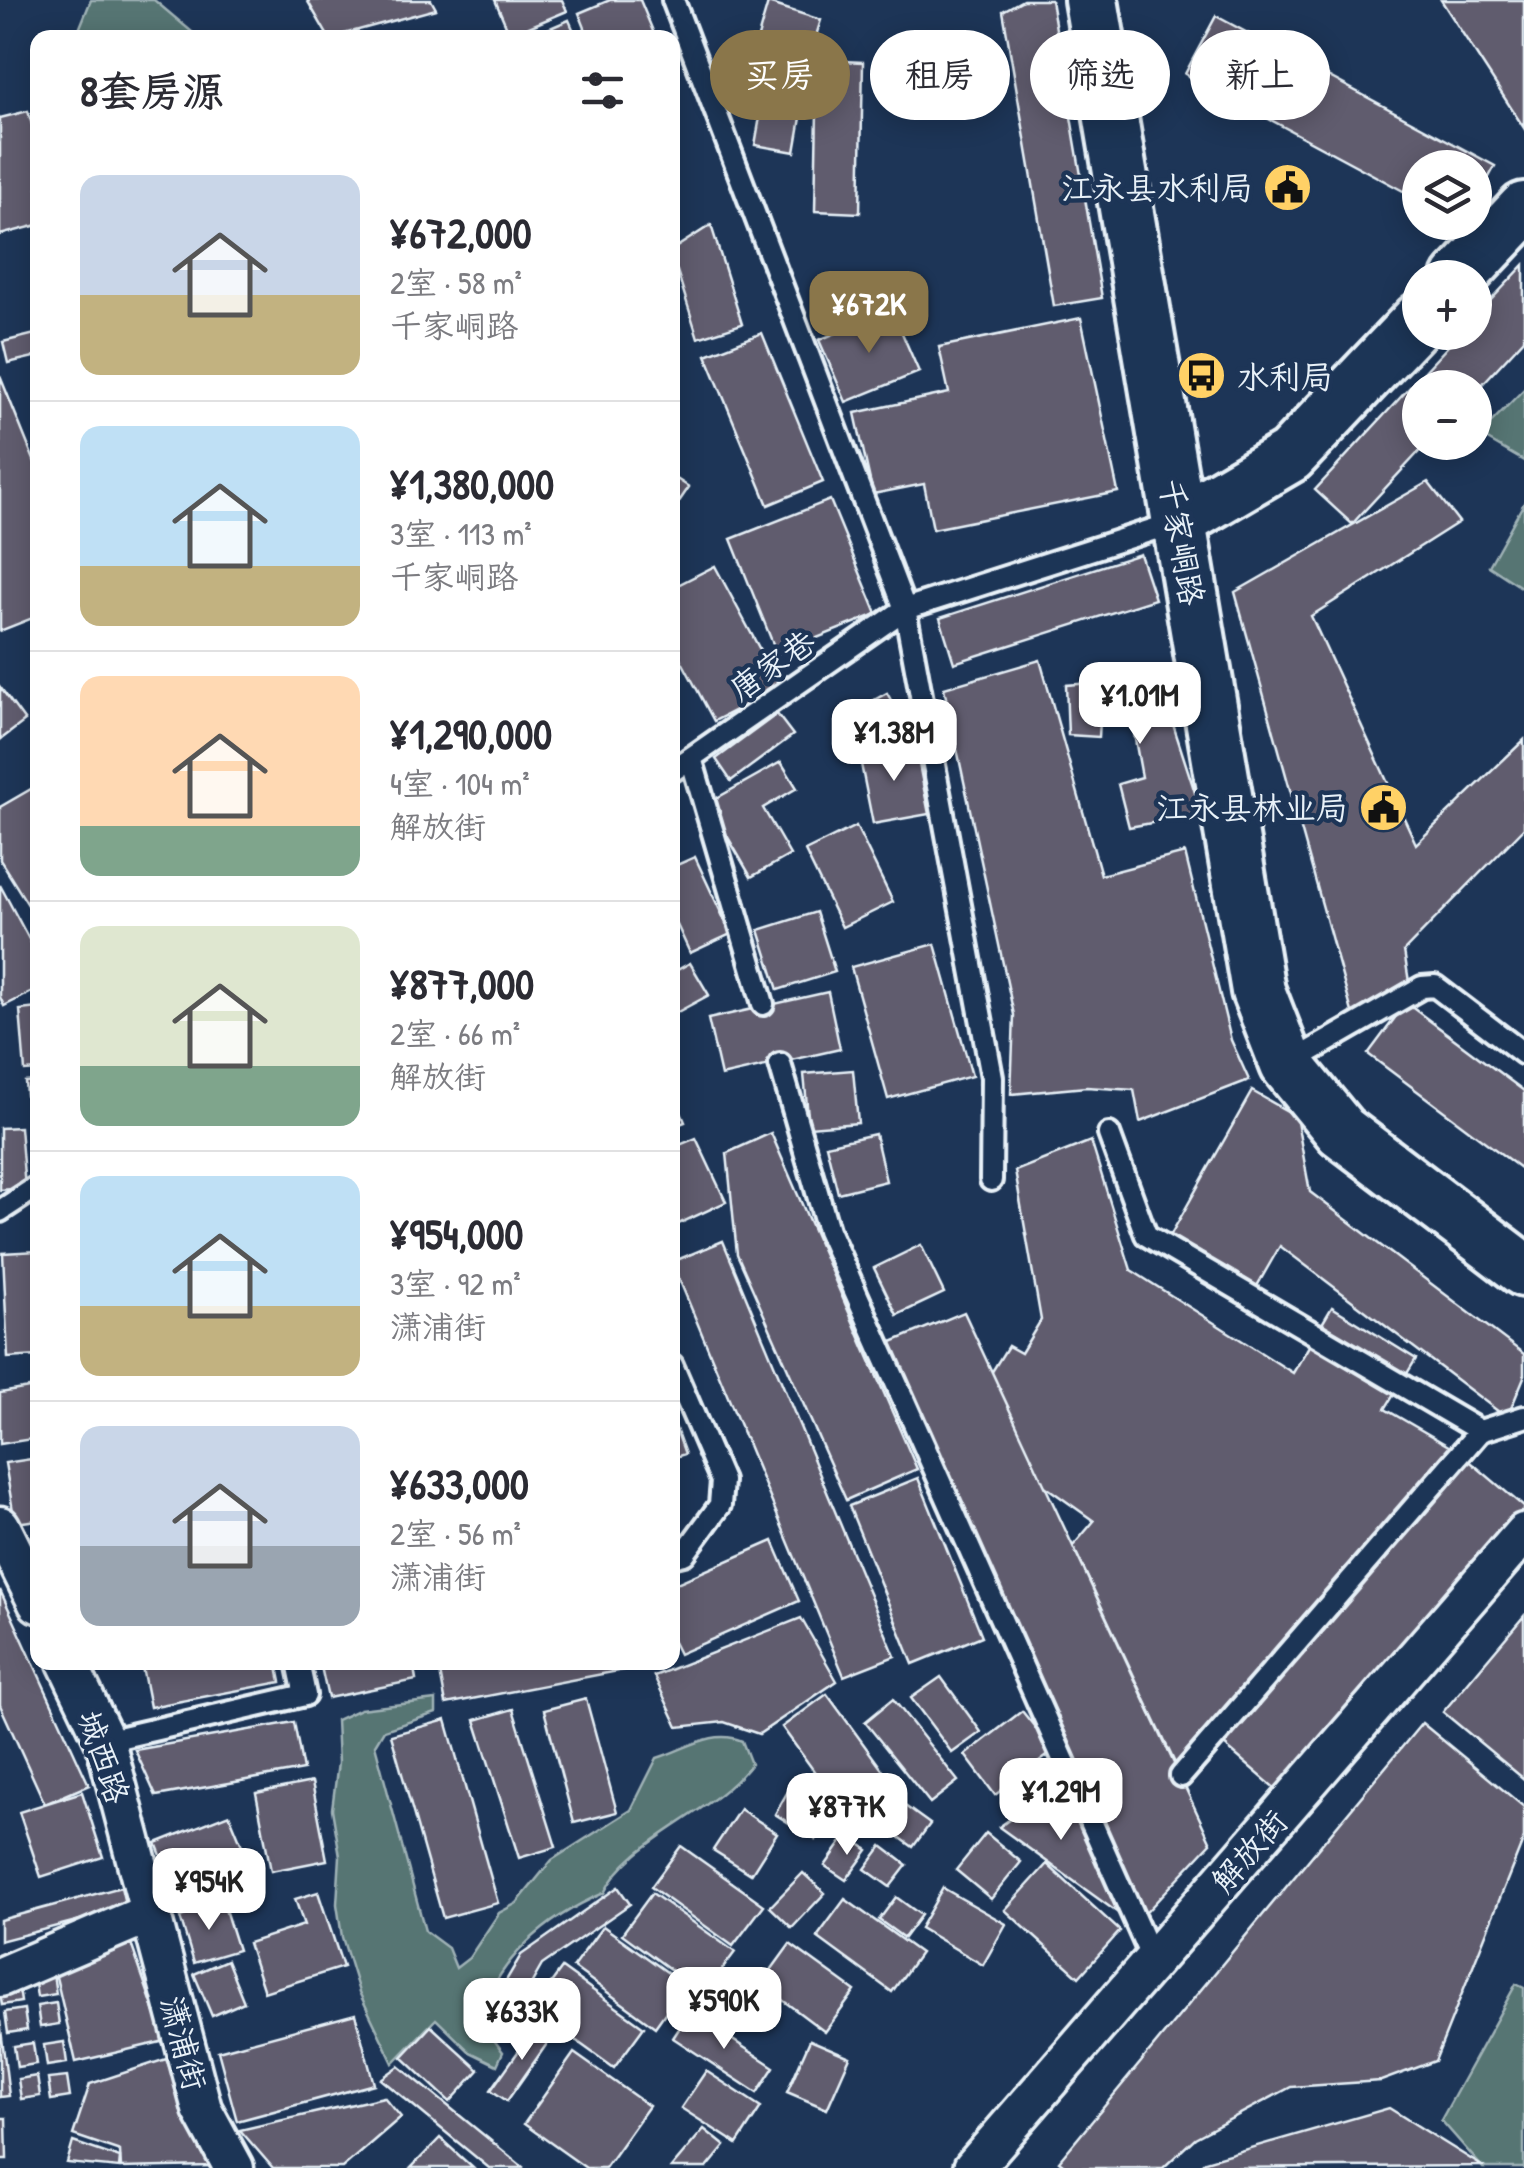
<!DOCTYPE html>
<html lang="zh">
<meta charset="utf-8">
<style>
body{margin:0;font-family:"Patrick Hand","LXGW WenKai TC",sans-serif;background:#f7f7f7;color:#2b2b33;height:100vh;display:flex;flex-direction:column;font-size:38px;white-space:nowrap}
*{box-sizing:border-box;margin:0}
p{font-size:32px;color:#7c7c81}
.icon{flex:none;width:55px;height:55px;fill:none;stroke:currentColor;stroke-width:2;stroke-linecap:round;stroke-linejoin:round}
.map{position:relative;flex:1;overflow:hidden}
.panel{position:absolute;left:30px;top:30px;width:650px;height:1640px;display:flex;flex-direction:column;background:#fff;border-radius:20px;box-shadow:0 5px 25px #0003}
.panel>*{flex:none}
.top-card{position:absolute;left:710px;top:30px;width:662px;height:90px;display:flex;gap:20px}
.fabs{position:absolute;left:1402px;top:150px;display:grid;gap:20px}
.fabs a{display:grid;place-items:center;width:90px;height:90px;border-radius:50%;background:#fff;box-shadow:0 5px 25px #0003;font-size:50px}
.price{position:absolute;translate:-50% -85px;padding:0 22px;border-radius:20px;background:#fff;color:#222;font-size:32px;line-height:65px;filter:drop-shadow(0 2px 5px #0008)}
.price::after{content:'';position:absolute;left:50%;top:60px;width:30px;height:22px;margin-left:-15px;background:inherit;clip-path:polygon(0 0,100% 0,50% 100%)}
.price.on{background:#8a764a;color:#fff}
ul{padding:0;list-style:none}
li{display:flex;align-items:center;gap:30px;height:250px;padding:0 50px}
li+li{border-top:2px solid #e1e1e2}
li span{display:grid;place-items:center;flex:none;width:280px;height:200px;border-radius:20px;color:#555}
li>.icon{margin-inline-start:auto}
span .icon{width:120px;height:120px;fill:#fffc;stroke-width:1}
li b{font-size:42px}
h2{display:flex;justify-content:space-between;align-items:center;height:120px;padding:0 50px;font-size:42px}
.chip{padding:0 35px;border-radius:45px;background:#fff;box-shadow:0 5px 25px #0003;font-size:35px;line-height:90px}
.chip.on{background:#8a764a;color:#fff}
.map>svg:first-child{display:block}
</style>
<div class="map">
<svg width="1524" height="2168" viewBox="0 0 1524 2168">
<rect width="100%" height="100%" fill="#1d3557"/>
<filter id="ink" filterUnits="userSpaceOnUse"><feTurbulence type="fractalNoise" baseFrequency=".01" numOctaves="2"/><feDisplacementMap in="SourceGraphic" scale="20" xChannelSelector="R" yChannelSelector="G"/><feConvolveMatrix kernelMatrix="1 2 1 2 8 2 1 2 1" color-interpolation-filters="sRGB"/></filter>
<g filter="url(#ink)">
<g fill="#567473" stroke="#9fb2b6" stroke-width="2.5">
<polygon points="91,0 154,0 198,37 76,37"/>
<polygon points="1524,389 1524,461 1479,435"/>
<polygon points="1524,503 1524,589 1489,566"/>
<path d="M 436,1700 L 436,1713 L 384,1730 L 375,1745 L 425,1931 L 448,1948 L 456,1968 L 469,1958 L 499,1913 L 517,1903 L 552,1860 L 631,1810 L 657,1758 C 685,1750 713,1728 742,1741 L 751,1764 C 711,1816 631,1838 604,1893 C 545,1918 498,1959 479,2020 L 503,2052 L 497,2065 L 470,2052 L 436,2019 L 393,2063 L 359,1992 L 342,1937 L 337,1904 L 340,1856 L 332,1809 L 338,1763 L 336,1720 L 360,1709 Z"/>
<polygon points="1516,1984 1524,1988 1524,2168 1483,2168 1441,2120"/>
</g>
<g fill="#605c6e" stroke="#e8f1f8" stroke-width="2.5">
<polygon points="307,0 431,0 436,9 329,38"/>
<polygon points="495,0 562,0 567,11 510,35"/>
<polygon points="610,0 640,0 655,36 589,38 579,13"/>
<polygon points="1023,0 1051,0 1102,298 1054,306 1003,11"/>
<polygon points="1441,0 1524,0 1524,128"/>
<polygon points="768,3 821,20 803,77 751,61"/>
<polygon points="1216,16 1495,166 1475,203 1475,168 1420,168 1420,200 1185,74"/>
<polygon points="569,20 577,38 527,38"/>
<polygon points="818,60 863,62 860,213 815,211"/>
<polygon points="766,83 806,89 795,152 755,145"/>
<polygon points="28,111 38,146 38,225 0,235 0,118"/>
<polygon points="711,225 742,324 698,338 677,271 672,274 672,250"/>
<polygon points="1524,265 1524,339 1475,392 1475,388 1420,388 1420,442 1428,442 1352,524 1315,490 1461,332 1475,332 1475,317"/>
<polygon points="892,310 919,372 846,402 819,340"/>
<polygon points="1081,318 1118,492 933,529 924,484 873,494 855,413 949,393 939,347"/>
<polygon points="762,333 823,482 768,505 706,355"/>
<polygon points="35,334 38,356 8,363 3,342"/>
<polygon points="0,376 38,470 38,616 0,631"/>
<polygon points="672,476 689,487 672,512"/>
<polygon points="1428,482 1459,522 1311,616 1416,844 1524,740 1524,828 1404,951 1410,988 1355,1023 1235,592"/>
<polygon points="830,500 877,614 777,654 731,539"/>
<polygon points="1140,554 1155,599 954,663 940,618"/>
<polygon points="715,566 780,687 714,721 672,643 672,588"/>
<polygon points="1040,660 1101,875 1185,853 1231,1040 1249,1080 1140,1122 1134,1090 1086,1087 1011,1094 1014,1015 944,688"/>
<polygon points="1158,678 1202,814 1129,827 1118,784 1142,777 1129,707 1101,705 1099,737 1068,735 1066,685"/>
<polygon points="0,687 25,721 0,740"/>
<polygon points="887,693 905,725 866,747 847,715"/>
<polygon points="777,714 793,735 731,781 716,759"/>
<polygon points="915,744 929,814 873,824 859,754"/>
<polygon points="781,762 797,788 763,808 790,855 751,877 708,803"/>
<polygon points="38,785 38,921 0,860 0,807"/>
<polygon points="856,826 893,902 842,927 805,851"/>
<polygon points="695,857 731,934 690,953 672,914 672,867"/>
<polygon points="0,885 38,956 38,989 4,1006 0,997"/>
<polygon points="816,912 835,972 778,990 759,930"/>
<polygon points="935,944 972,1076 888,1099 851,967"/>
<polygon points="690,963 709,995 672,1015 672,973"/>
<polygon points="828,992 840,1049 721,1076 708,1019"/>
<polygon points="1406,1003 1524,1091 1524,1171 1368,1054"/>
<polygon points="38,1008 38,1070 25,1071 20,1010"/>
<polygon points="853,1070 858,1123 809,1127 804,1074"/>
<polygon points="38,1081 38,1143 30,1143 25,1082"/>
<polygon points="672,1091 685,1122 672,1127"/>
<polygon points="1252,1091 1296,1116 1310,1192 1524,1354 1524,1377 1507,1418 1280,1246 1257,1286 1170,1236"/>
<polygon points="20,1127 25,1188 0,1190 0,1128"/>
<polygon points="771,1133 917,1469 846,1500 737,1254 727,1153"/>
<polygon points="875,1134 886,1181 838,1193 826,1145"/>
<polygon points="696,1138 726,1202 672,1227 672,1148"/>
<polygon points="1091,1141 1131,1270 1293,1373 1332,1307 1416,1359 1385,1409 1459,1452 1181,1776 1073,1546 1094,1521 1025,1472 1021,1481 978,1394 1008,1346 1021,1353 1041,1320 1015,1171"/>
<polygon points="723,1241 895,1656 844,1676 672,1262"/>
<polygon points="921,1245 944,1293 897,1315 874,1268"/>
<polygon points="38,1251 38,1356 8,1358 3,1253"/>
<polygon points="964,1312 1211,1843 1136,1923 880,1347"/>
<polygon points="35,1387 38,1438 0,1444 0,1393"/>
<polygon points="672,1418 685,1454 672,1458"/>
<polygon points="1459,1452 1524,1507 1524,1533 1291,1802 1216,1738"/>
<polygon points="38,1458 38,1520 15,1523 5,1463"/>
<polygon points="918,1478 982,1636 913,1664 849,1506"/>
<polygon points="773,1541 799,1601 679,1654 672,1640 672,1585"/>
<polygon points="0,1590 89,1785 45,1804 0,1705"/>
<polygon points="1524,1616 1524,1779 1443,1712"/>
<polygon points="801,1618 837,1681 759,1734 724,1722 678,1727 654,1676"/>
<polygon points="141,1662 277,1662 281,1682 150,1707"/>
<polygon points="320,1662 413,1662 416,1680 328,1698"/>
<polygon points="438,1662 621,1662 623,1670 446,1704"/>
<polygon points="941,1677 981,1732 952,1753 911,1698"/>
<polygon points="827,1694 889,1779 843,1811 782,1727"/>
<polygon points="586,1699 617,1812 574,1823 544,1710"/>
<polygon points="893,1699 958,1781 930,1803 865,1722"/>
<polygon points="513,1709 556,1847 519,1858 475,1720"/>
<polygon points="1022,1711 1054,1751 995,1795 965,1755"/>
<polygon points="446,1720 498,1903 443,1918 391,1735"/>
<polygon points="294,1722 303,1770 156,1796 135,1750"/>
<polygon points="1422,1723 1524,1807 1524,1838 1435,2061 1381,2081 1291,2087 1195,2138 1163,2168 1068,2168 1059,2161"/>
<polygon points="312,1782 327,1860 271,1871 256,1793"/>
<polygon points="1059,1784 1125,1918 999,1827"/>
<polygon points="791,1786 834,1811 816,1840 775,1814"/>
<polygon points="82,1792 103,1857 41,1877 19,1812"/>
<polygon points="905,1806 930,1824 913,1847 888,1829"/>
<polygon points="740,1809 777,1833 751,1874 713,1850"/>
<polygon points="229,1814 253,1872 180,1902 156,1843"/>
<polygon points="986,1833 1021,1862 991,1899 956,1870"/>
<polygon points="847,1835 868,1850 846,1880 825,1866"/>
<polygon points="681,1846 764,1905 733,1946 651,1887"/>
<polygon points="882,1846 907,1865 890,1887 865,1869"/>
<polygon points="1047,1864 1120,1931 1079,1977 1005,1910"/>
<polygon points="803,1873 825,1893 792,1928 770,1907"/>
<polygon points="121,1887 126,1908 0,1941 0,1920"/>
<polygon points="618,1887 630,1904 542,1965 518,2007 497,1996 521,1955"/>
<polygon points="943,1888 1006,1924 983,1965 920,1928"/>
<polygon points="318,1892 343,1967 264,1992 248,1943 304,1925 295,1899"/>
<polygon points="652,1893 735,1952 704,1994 622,1934"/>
<polygon points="896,1897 921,1915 904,1938 879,1920"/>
<polygon points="845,1899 920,1953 892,1992 817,1937"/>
<polygon points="223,1903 238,1950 194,1963 180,1917"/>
<polygon points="603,1926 685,1985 655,2027 573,1967"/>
<polygon points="129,1938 165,2041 76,2062 53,1964"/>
<polygon points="790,1944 855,1991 825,2032 761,1984"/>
<polygon points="227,1960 244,2002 212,2016 194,1974"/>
<polygon points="562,1968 644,2027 614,2068 532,2009"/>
<polygon points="53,1974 56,1994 37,1997 34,1977"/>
<polygon points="18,1981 21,2002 2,2005 0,1993"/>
<polygon points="56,2003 59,2024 40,2027 37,2006"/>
<polygon points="24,2009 27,2030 8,2033 5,2012"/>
<polygon points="690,2012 774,2067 757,2093 673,2038"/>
<polygon points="355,2014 374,2084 237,2121 218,2051"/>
<polygon points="0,2021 9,2096 0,2097"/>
<polygon points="537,2025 553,2035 507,2101 491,2090"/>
<polygon points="431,2026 479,2070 450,2102 402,2057"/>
<polygon points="810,2040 850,2057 827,2109 787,2092"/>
<polygon points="64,2042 67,2063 47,2066 44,2045"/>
<polygon points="33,2043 36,2064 17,2067 14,2046"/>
<polygon points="574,2053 649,2106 605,2168 586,2168 524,2124"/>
<polygon points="166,2059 210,2166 121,2168 120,2151 73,2135 90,2084"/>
<polygon points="399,2066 523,2167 522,2168 489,2168 381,2079"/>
<polygon points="706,2071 761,2107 737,2144 681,2108"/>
<polygon points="37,2076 40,2096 21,2099 18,2079"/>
<polygon points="67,2077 70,2097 51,2100 48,2079"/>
<polygon points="384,2097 401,2117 342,2168 273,2168 240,2130"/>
<polygon points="1389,2108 1482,2166 1198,2168 1205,2161"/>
<polygon points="0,2118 6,2118 7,2159 0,2159"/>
<polygon points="704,2129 725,2146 707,2168 671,2168"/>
<polygon points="440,2138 473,2168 411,2168"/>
<polygon points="73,2142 120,2158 119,2168 67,2163"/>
</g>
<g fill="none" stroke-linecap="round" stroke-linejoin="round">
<defs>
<g id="service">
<polyline points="673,0 905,609 1177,522"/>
<polyline points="691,758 763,1004"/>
<polyline points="672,771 905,609 992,1077 991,1180"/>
<polyline points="780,1064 828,1230 1153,1961"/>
<polyline points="1288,1064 1422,987 1435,986 1524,1054"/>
<polyline points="1109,1134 1146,1235 1480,1431"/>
<polyline points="0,1211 38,1186"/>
<polyline points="672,1365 722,1481 720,1505 684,1554 672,1557"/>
<polyline points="105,1741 305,1695 298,1662"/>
<polyline points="1181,1776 1480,1431 1524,1417"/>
</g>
<g id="minor">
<polyline points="0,1526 38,1603"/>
<polyline points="67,1662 105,1741 202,2109 234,2168"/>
<polyline points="0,1977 150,1913"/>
<polyline points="973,2168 1524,1533"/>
</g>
<g id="secondary">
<polyline points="1091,0 1258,991 1287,1065 1341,1131 1524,1270"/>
<polyline points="1459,278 1524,209"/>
<polyline points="1179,521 1290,456 1420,319"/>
</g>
</defs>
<use href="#service" stroke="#e8f1f8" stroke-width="28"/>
<use href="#minor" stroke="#e8f1f8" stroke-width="45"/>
<use href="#secondary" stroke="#e8f1f8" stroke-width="60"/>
<use href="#service" stroke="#1d3557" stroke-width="20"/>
<use href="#minor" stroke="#1d3557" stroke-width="38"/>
<use href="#secondary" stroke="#1d3557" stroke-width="52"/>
</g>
</g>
<defs>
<symbol id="civic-disc" viewBox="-11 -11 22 22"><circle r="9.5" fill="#ffd166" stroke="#1d3557"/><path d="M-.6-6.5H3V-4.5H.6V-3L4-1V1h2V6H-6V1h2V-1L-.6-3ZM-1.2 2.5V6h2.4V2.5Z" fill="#111"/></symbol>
<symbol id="bus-disc" viewBox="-11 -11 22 22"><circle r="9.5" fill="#ffd166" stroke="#1d3557"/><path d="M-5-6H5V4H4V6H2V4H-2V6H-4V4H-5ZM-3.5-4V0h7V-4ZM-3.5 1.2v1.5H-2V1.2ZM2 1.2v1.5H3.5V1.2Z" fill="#111"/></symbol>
</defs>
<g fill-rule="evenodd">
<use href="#civic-disc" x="1260" y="160" width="55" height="55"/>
<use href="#bus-disc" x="1174" y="348" width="55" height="55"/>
<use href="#civic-disc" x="1356" y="780" width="55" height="55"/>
</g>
<g text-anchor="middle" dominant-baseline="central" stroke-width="9" stroke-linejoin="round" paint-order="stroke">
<g font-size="32" fill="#e8f1f8" stroke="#1d3557" text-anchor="end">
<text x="1253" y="187">江永县水利局</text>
<text x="1237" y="376" text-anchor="start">水利局</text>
<text x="1348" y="807">江永县林业局</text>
</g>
<g font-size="32" fill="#e8f1f8" stroke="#1d3557">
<text transform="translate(1182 542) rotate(80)">千家峒路</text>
<text transform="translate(772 665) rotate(-35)">唐家巷</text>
<text transform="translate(104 1757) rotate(71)">城西路</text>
<text transform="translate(1249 1851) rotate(-49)">解放街</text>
<text transform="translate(184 2043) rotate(75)">潇浦街</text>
</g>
</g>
</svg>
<div class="fabs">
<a><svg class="icon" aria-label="layers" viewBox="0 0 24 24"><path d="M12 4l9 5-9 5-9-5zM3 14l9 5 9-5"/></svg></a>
<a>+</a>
<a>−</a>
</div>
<b class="price on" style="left:869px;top:356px">¥672K</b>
<b class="price" style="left:1140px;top:747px">¥1.01M</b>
<b class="price" style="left:894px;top:784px">¥1.38M</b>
<b class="price" style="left:1061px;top:1843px">¥1.29M</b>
<b class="price" style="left:847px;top:1858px">¥877K</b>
<b class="price" style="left:209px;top:1933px">¥954K</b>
<b class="price" style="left:724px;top:2052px">¥590K</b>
<b class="price" style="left:522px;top:2063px">¥633K</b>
<div class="top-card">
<a class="chip on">买房</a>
<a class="chip">租房</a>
<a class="chip">筛选</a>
<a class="chip">新上</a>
</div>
<section class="panel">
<h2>8套房源<svg class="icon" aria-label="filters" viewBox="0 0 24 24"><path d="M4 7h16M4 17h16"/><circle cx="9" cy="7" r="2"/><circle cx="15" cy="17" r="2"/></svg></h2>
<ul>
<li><span style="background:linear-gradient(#c9d6e8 60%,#c2b280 0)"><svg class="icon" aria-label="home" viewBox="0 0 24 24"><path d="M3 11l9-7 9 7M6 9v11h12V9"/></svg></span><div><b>¥672,000</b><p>2室 · 58 m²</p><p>千家峒路</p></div></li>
<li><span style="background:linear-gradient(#bfe0f5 70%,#c2b280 0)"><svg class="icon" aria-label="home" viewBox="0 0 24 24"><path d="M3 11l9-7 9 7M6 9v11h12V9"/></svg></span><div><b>¥1,380,000</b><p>3室 · 113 m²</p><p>千家峒路</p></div></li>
<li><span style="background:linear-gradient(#ffd9b3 75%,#7fa58c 0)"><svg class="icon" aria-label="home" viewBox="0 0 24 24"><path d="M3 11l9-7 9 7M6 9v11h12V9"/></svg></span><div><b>¥1,290,000</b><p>4室 · 104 m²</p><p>解放街</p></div></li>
<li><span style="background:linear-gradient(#dfe7d0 70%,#7fa58c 0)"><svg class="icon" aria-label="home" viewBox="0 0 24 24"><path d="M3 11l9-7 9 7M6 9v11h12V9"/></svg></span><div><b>¥877,000</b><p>2室 · 66 m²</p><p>解放街</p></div></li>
<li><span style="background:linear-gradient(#bfe0f5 65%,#c2b280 0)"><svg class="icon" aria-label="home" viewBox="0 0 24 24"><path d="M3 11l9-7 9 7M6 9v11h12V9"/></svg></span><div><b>¥954,000</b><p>3室 · 92 m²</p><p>潇浦街</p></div></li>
<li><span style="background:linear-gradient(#c9d6e8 60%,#9aa5b1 0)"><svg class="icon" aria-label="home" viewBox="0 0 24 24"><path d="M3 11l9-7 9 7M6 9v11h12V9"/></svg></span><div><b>¥633,000</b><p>2室 · 56 m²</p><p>潇浦街</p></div></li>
</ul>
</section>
</div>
